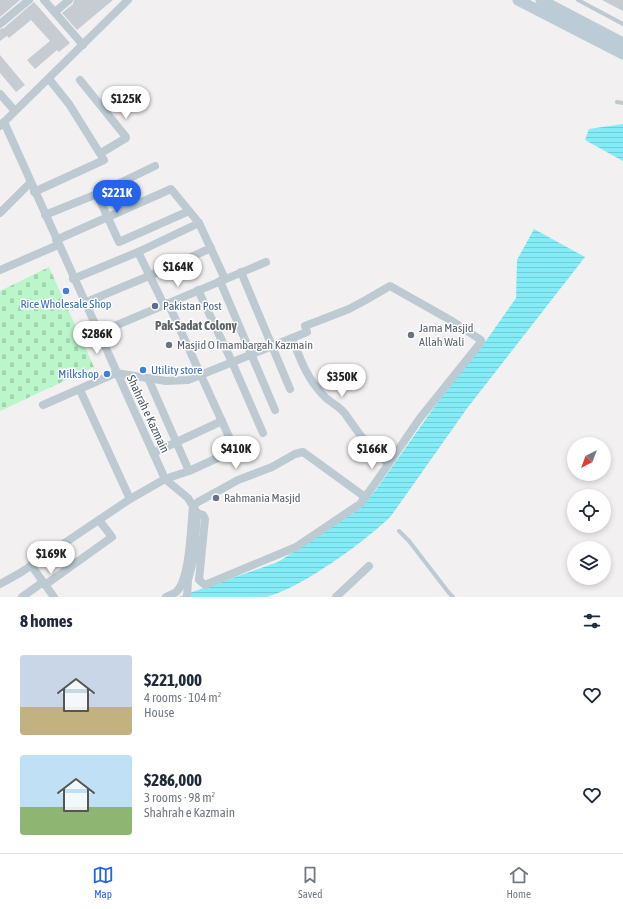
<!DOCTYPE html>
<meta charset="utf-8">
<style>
body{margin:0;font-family:"Asap Condensed",sans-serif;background:#f2f2f3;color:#1f2937;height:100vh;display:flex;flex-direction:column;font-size:15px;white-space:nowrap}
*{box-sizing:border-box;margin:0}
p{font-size:13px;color:#747a83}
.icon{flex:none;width:22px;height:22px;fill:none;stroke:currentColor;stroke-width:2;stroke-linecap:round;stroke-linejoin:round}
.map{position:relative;height:597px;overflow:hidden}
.drawer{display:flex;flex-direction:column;background:#fff;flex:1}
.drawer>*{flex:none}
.needle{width:26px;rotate:221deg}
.controls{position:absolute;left:567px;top:437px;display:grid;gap:8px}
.controls a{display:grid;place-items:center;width:44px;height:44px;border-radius:50%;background:#fff;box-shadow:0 2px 6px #0003;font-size:20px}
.price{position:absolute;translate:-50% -34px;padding:0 9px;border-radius:14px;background:#fff;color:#222;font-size:13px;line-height:26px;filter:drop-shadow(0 1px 2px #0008)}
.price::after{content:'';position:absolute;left:50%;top:24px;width:12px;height:9px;margin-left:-6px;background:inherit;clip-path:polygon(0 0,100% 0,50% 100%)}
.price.current{background:#2563eb;color:#fff}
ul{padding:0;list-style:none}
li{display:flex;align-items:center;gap:12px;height:100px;padding:0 20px}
li span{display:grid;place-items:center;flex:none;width:112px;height:80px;border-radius:4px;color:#555}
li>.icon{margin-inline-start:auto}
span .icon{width:48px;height:48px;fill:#fffc;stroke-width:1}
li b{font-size:17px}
h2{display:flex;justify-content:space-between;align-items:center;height:48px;padding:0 20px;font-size:17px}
.tab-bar{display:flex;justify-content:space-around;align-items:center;height:56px;border-top:1px solid #e0e1e3;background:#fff;font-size:11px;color:#747a83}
.tab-bar a{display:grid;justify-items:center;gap:2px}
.tab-bar .current{color:#2563eb}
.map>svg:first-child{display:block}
</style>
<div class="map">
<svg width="623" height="597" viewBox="0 0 623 597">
<defs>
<pattern id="cemetery-stones" width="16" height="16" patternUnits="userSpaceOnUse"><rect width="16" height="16" fill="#bbf5ca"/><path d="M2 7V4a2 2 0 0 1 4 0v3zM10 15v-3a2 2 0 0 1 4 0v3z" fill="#a2d4b0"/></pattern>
<pattern id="water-rules" width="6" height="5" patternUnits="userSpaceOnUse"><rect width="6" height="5" fill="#83ecf7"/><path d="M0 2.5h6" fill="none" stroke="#72ccd6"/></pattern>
</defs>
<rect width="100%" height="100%" fill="#f3f0f1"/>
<polygon fill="url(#cemetery-stones)" points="49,267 94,367 0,411 0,291"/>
<g fill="url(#water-rules)">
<polygon points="623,124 623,161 585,140 589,129"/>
<path d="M 534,229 L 585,257 L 468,407 L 391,516 C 366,541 300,589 266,597 C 258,597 248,597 239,597 C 219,597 198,597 178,597 L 278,562 L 358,510 L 375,491 L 440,399 L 488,338 L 516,298 L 517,260 Z"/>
</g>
<g fill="#c7ccd2">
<polygon points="0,0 20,0 0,17"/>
<polygon points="74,0 113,0 77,30 62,13 73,4"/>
<polygon points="602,0 623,0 623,11"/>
<polygon points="34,2 70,43 59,52 57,50 35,69 27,60 50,41 31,20 9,38 7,36 0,41 0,29 4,28"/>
<polygon points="0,55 25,85 16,92 0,73"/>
</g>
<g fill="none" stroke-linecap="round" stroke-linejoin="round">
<g stroke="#bdcad2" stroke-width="4">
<polyline points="578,0 623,24"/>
<polyline points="617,102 623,103"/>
<polyline points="399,531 409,541 449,593 453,597"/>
</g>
<g stroke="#bdcad2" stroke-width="8">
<polyline points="44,0 83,45"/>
<polyline points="55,12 69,0"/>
<polyline points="0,24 29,0"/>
<polyline points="80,80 126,137 126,138 101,153"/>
<polyline points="0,94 15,111"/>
<polyline points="4,122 165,479 188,498 197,513 194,558 188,580 187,597"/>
<polyline points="0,126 128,0"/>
<polyline points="34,192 104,160 69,104 49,79"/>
<polyline points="97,194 119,242 189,211"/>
<polyline points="0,213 30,183"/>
<polyline points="45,215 97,194 155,166"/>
<polyline points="56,240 171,189 199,223 225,279"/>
<polyline points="138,252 164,305"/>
<polyline points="0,270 58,245"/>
<polyline points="241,272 290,389"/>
<polyline points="73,279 138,252 199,223"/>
<polyline points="220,281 275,410"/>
<polyline points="198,290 232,362 263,433"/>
<polyline points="84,303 149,276 211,248"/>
<polyline points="98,333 266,262"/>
<path d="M 292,338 C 301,361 307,379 325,397 C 331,403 341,407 346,415 C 358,432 370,451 389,463"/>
<polyline points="148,378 189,471"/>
<polyline points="80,390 130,499"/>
<polyline points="43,405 116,373 166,381 188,380 307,332 305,326 349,309 364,301 390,286 452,321 481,340 481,342 420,418 376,482 360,504 296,547 205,585 199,580 205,519 203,515 197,513"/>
<polyline points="153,453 222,421"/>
<polyline points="31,565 54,597"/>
<polyline points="0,584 20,573 130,499 165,479 189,471 235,450 168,303"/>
<polyline points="45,585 112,537 99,520"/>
<polyline points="22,597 43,582"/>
<path d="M 166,597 C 169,595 175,594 177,591 C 190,578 191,525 193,506 L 198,502 L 238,480 L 272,467 L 295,454 L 303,452 L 365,497"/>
<polyline points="336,597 369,566"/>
</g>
<g stroke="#bcccd6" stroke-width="11">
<polyline points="518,0 623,54"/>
<polyline points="541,0 623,43"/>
</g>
</g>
<g fill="#3f7fe0" stroke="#fff" stroke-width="1.5">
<circle cx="66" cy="291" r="4"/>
<circle cx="143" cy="370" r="4"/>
<circle cx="107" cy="374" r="4"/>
</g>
<circle fill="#5c6f8a" stroke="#fff" stroke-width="1.5" cx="155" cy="306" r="4"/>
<g fill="#6b7280" stroke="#fff" stroke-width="1.5">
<circle cx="411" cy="335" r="4"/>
<circle cx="169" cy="345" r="4"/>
<circle cx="216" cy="498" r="4"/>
</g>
<g text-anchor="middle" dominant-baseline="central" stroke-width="3" stroke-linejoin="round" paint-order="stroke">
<g font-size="12" fill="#366cbe" stroke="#fff">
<text x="66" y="304">Rice Wholesale Shop</text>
<text x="151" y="370" text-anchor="start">Utility store</text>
<text x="99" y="374" text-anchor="end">Milkshop</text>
</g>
<g font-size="12" fill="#4e5e75" stroke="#fff" text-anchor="start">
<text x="163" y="306">Pakistan Post</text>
</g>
<g font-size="12" fill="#5b616d" stroke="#fff" text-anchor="start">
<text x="419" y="328">Jama Masjid<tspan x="419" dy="14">Allah Wali</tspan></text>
<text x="177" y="345">Masjid O Imambargah Kazmain</text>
<text x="224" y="498">Rahmania Masjid</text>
</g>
<g font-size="12" fill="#465761" stroke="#fff">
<text transform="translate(148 414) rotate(65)">Shahrah e Kazmain</text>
</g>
<g font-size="13" font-weight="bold" fill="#5c6267" stroke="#fff">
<text x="196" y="325">Pak Sadat Colony</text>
</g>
</g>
</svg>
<div class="controls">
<a><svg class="needle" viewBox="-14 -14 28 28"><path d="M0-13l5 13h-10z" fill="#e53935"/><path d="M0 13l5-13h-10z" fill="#747a83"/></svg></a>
<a><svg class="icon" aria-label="locate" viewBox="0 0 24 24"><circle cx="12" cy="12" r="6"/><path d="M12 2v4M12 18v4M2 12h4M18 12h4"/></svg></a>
<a><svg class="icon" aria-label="layers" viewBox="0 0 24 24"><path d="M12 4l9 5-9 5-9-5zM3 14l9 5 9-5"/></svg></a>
</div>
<b class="price" style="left:126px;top:120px">$125K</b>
<b class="price current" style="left:117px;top:214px">$221K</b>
<b class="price" style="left:178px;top:288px">$164K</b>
<b class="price" style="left:97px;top:355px">$286K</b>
<b class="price" style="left:342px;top:398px">$350K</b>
<b class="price" style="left:236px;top:470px">$410K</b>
<b class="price" style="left:372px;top:470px">$166K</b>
<b class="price" style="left:51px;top:575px">$169K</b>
</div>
<section class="drawer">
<h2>8 homes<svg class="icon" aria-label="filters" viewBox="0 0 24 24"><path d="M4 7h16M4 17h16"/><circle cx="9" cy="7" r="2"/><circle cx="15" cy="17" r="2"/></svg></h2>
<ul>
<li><span style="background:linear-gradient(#c9d6e8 65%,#c2b280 0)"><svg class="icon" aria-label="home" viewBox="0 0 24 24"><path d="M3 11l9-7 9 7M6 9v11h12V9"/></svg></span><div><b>$221,000</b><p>4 rooms · 104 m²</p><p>House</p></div><svg class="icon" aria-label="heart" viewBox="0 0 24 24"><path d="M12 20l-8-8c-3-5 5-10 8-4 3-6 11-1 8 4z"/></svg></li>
<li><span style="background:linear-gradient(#bfe0f5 65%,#8fb573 0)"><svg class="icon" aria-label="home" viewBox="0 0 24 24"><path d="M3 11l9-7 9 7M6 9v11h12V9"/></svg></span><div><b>$286,000</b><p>3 rooms · 98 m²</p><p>Shahrah e Kazmain</p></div><svg class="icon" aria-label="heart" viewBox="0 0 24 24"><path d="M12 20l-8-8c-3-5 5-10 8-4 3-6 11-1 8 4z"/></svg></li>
</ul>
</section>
<nav class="tab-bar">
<a class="current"><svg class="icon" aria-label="map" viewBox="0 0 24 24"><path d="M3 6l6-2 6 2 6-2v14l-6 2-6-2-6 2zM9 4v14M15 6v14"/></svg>Map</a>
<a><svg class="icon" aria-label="saved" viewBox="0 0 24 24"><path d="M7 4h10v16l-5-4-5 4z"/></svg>Saved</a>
<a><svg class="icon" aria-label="home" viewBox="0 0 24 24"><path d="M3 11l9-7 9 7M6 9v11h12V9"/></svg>Home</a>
</nav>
